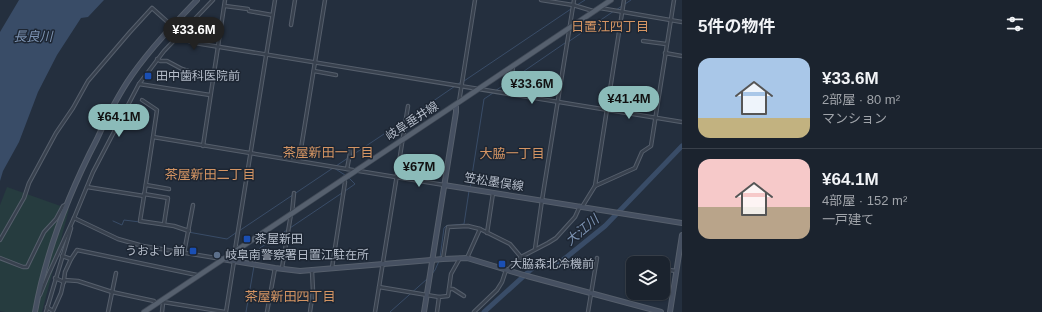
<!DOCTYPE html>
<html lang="ja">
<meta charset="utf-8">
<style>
body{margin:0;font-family:Helvetica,"Noto Sans JP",sans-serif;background:#282f3a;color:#f1f3f6;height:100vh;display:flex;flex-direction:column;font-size:15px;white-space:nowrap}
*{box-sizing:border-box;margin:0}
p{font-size:13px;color:#a0a4aa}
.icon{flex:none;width:22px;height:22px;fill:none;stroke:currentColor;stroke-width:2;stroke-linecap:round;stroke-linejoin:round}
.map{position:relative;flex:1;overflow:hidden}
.drawer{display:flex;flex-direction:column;background:#1b232e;width:360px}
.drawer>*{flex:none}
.controls{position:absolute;left:626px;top:256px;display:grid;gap:8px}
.controls a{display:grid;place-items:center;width:44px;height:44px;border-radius:8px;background:#1b232e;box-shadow:0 1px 3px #0004,0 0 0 1px #39404a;font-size:20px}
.price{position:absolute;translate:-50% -34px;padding:0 9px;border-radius:14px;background:#8bbbb9;color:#111;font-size:13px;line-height:26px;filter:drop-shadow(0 1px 2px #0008)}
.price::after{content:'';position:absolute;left:50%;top:24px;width:12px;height:9px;margin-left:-6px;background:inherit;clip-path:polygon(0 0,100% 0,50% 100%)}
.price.current{background:#222;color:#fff}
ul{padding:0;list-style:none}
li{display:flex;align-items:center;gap:12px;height:100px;padding:0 16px}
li+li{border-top:1px solid #39404a}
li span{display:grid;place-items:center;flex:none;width:112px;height:80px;border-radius:12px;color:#555}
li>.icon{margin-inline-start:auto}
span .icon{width:48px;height:48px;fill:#fffc;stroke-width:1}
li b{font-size:17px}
h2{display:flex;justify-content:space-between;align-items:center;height:48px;padding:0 16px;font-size:17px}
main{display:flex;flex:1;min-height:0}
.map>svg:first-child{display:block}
</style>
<main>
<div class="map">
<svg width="682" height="312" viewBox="0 0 682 312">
<rect width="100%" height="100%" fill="#242f3e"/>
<polygon fill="#263c3f" points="7,187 69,209 42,312 5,312 0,311 0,205"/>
<polygon fill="#394c67" points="19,0 104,0 88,17 81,18 57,55 38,92 19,142 3,171 0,181 0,32"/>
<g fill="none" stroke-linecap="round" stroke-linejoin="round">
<g stroke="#394c67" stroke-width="1">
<polyline points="625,4 631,0"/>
<polyline points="577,5 585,0"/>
<polyline points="616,10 622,6"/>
<polyline points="568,42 614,11"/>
<polyline points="464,81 571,9"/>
<polyline points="495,91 565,43"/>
<polyline points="407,119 461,82"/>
<polyline points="351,156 405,120"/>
<polyline points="336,166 348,158"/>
<polyline points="334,168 345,175"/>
<polyline points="470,188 484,99 493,93"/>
<polyline points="345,191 355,184 349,178"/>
<polyline points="113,221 122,225 124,220 140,222"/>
<polyline points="290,228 342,193"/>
<polyline points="239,231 333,168"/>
<polyline points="188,232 227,239 237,232"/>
<polyline points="440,258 444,228 446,226 464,224 469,191"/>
<polyline points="255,263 260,248 287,230"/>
<polyline points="432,274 435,270 439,261"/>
<polyline points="246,312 254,266"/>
<polyline points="390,312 427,279"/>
</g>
<polyline stroke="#394c67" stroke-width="5" points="484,312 536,265 555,266 558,264 605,226 682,146"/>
<defs>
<g id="street">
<polyline points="541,0 573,5 593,11"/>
<polyline points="225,6 248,9"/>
<polyline points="600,8 682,22"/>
<polyline points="249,11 272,15"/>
<polyline points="291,25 295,0"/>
<polyline points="177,37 195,43 682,122"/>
<polyline points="643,41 666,44"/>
<polyline points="665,53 682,56"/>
<polyline points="157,59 160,61 167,61 182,69 197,74 213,77"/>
<polyline points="314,71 336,75"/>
<polyline points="139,84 210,95"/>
<polyline points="509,94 513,67"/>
<polyline points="142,100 157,110 153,137"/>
<polyline points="459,102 475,0"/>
<polyline points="203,146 225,0"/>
<polyline points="299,161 325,0"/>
<polyline points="347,169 351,148"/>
<polyline points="146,185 169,189"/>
<polyline points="595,186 635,168 642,152 651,146 674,0"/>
<polyline points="87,187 144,196 153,137 444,185"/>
<polyline points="144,194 168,198 164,224"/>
<polyline points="144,196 140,221 174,226 189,231"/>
<polyline points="582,207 595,186 624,0"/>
<polyline points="292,213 294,193"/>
<polyline points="74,218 118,239 143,246 222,259"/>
<polyline points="487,233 493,193"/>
<polyline points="0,240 24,198 29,183 56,133 73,108 88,81 130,32 152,8 171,25"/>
<polyline points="535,249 542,200 574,0"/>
<polyline points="235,250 275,0"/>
<polyline points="184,253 193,205"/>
<polyline points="62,256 71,259 65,272 64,280 78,281 112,292 154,301 156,303"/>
<polyline points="0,258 23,267 27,267 44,232 56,219 63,206 67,204"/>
<polyline points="467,258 480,229"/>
<polyline points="71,259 77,250 197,275"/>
<polyline points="443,259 448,227 468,226 480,229 510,244 521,257"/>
<polyline points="282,268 291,214"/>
<polyline points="332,268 345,182 344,178"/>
<polyline points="663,269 676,271"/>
<polyline points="508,270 521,257 548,243 556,238 575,217 580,206"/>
<polyline points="55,278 64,282"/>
<polyline points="379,287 439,297"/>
<polyline points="449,289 453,289 464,296"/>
<polyline points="40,295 49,273 74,218 93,172 139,84 164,51 213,0"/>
<polyline points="162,300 163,302 225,312"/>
<polyline points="47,307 53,311 61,293 64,280"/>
<polyline points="46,312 71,228"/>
<polyline points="108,312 116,273"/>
<polyline points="162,312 163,303"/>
<polyline points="226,312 234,261"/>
<polyline points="267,312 275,268"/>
<polyline points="310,312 313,291 312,271"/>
<polyline points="375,312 408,106"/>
<polyline points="437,312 439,297 448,296 451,274 460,258"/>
<polyline points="474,312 497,290 502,282 506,270"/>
<polyline points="588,312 597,258"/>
</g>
<g id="secondary">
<polyline points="444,185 682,223"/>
<polyline points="222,259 275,268 300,271 443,259 467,258 527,276 661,312"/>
<path d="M 35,312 C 46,251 69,193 97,139 C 107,117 118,95 132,75 C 151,48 174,24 197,0"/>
<polyline points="424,312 456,112 456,105"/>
<polyline points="670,312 682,235"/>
</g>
<path id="primary" d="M 144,312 C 299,208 456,105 611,0"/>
</defs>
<use href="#street" stroke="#565f6c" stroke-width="4.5"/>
<use href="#secondary" stroke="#565f6c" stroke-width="6"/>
<use href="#primary" stroke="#414a57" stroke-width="6"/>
<use href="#street" stroke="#38414e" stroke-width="2.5"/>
<use href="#secondary" stroke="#465061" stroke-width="4"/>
<use href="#primary" stroke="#56606e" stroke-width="4.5"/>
</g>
<g fill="#1a4fb4" stroke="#1d2633" stroke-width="1.5">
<rect x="144" y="72" width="8" height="8" rx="2"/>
<rect x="243" y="235" width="8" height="8" rx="2"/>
<rect x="189" y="247" width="8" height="8" rx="2"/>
<rect x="498" y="260" width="8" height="8" rx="2"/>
</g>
<circle fill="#5c6f8a" stroke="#1d2633" stroke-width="1.5" cx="217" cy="255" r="4"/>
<g text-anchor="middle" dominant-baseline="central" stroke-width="3" stroke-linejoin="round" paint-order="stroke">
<g font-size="12" fill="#b4bcc9" stroke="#1d2633" text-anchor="start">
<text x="156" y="76">田中歯科医院前</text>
<text x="255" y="239">茶屋新田</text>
<text x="185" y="251" text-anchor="end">うおよし前</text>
<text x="225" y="255">岐阜南警察署日置江駐在所</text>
<text x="510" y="264">大脇森北冷機前</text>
</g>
<g font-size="12" fill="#b4bcc9" stroke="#1d2633">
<text transform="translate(412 121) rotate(-33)">岐阜垂井線</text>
<text transform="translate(494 182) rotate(9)">笠松墨俣線</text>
</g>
<g font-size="13" fill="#d59563" stroke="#1d2633">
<text x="610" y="26">日置江四丁目</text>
<text x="328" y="152">茶屋新田一丁目</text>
<text x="512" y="153">大脇一丁目</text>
<text x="210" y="174">茶屋新田二丁目</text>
<text x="290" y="296">茶屋新田四丁目</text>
</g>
<g font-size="13" font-style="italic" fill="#7c92b1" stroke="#1d2633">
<text x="33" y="36">長良川</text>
<text transform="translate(582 230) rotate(-40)">大江川</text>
</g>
</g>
</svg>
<div class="controls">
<a><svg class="icon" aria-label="layers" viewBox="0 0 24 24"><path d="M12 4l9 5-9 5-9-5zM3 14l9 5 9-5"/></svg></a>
</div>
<b class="price current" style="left:194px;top:51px">¥33.6M</b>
<b class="price" style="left:532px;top:105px">¥33.6M</b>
<b class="price" style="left:629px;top:120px">¥41.4M</b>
<b class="price" style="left:119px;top:138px">¥64.1M</b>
<b class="price" style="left:419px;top:188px">¥67M</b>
</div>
<section class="drawer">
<h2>5件の物件<svg class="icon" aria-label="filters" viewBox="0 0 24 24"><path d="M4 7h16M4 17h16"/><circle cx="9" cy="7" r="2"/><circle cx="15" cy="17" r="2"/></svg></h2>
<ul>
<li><span style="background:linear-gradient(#a9c7e8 75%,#c2b280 0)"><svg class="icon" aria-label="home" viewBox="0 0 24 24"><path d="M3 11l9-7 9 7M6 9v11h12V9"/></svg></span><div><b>¥33.6M</b><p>2部屋 · 80 m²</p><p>マンション</p></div></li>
<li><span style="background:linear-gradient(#f6c9c9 60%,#b9a48a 0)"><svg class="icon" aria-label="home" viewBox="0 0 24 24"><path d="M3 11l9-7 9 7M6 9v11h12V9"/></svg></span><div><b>¥64.1M</b><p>4部屋 · 152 m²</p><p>一戸建て</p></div></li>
</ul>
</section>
</main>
